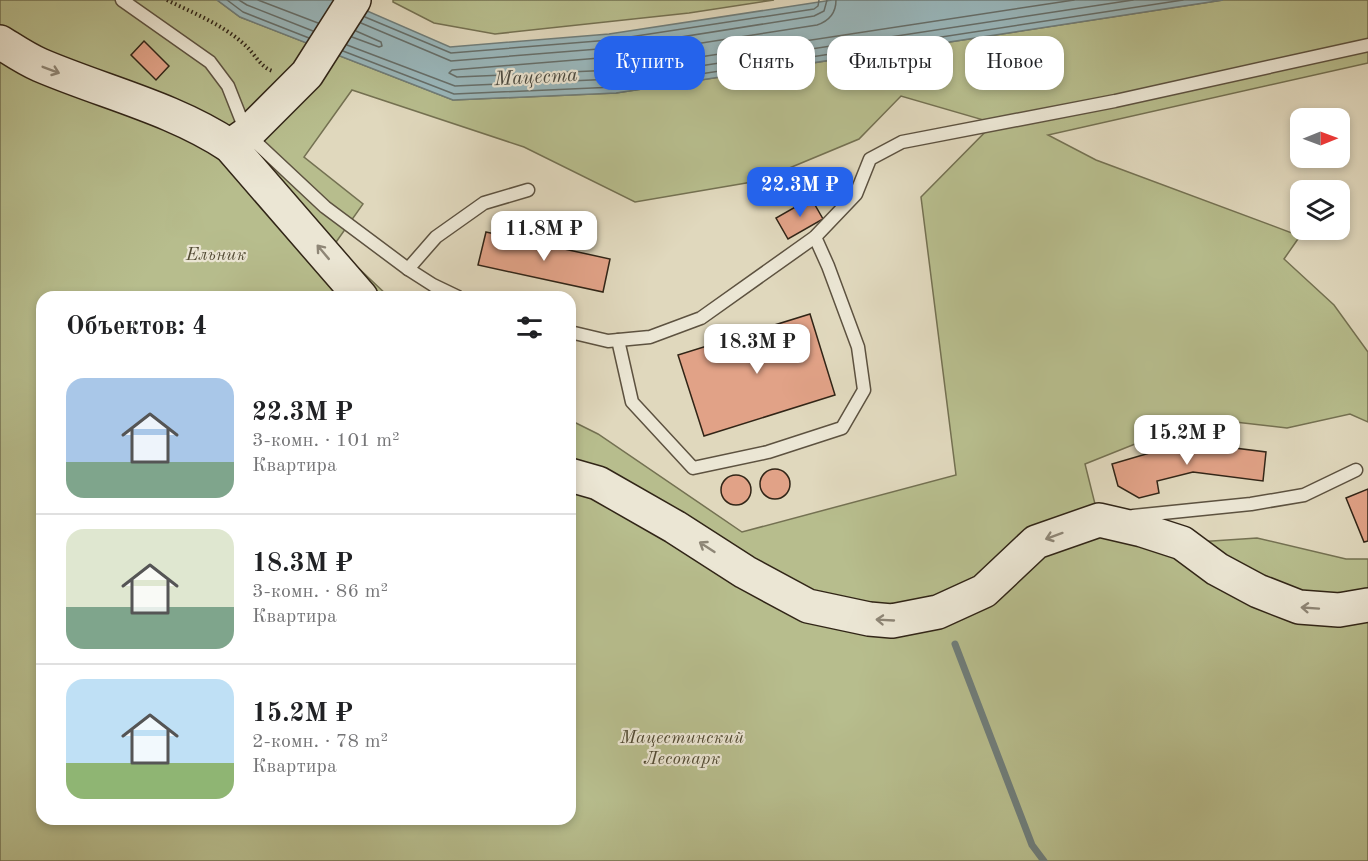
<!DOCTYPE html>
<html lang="ru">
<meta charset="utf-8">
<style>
body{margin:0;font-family:"Old Standard TT",serif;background:#f2f2f2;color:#202124;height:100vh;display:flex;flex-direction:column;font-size:22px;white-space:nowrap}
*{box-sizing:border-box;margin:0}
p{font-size:20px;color:#757577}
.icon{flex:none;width:33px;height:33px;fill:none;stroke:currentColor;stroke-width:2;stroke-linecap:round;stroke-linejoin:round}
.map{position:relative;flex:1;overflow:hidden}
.panel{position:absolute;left:36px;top:291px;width:540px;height:534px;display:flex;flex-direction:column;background:#fff;border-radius:18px;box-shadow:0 3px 9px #0003}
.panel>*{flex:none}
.top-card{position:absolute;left:594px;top:36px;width:570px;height:54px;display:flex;gap:12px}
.needle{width:39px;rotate:89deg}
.tools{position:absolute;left:1290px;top:108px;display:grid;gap:12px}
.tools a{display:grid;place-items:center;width:60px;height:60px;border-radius:12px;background:#fff;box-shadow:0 3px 9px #0003;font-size:30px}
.price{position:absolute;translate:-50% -51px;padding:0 14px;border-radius:12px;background:#fff;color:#222;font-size:20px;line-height:39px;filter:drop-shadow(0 2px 3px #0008)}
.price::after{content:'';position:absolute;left:50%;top:36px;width:18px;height:14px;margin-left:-9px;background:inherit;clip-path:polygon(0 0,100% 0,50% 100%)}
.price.active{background:#2563eb;color:#fff}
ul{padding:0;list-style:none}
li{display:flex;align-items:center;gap:18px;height:150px;padding:0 30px}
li+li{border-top:2px solid #e0e0e0}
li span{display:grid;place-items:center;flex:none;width:168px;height:120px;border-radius:18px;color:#555}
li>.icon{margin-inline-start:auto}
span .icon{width:72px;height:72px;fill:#fffc;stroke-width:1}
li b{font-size:26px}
h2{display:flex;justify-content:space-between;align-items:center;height:72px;padding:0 30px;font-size:26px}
.chip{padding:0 21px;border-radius:18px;background:#fff;box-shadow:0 3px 9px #0003;font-size:21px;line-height:54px}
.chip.active{background:#2563eb;color:#fff}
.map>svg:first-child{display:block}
</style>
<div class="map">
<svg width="1368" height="861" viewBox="0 0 1368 861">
<rect width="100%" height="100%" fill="#e0d8bd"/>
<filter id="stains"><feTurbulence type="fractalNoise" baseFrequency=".00333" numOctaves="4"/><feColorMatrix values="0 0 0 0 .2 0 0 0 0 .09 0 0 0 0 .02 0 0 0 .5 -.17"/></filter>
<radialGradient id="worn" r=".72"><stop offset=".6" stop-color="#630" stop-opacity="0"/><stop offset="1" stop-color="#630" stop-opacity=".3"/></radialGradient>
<g fill="#b7bd8d" stroke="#747152" stroke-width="1.5" fill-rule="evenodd">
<path d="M 0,0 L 217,0 L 240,17 L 453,100 L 616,93 L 1223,0 L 1368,0 L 1368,63 L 1048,135 L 1096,160 L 1300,236 L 1284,259 L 1334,305 L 1368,352 L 1368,422 L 1350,414 L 1287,428 L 1200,418 L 1085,464 L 1099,520 L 1182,543 L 1257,538 L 1346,559 L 1368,559 L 1368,861 L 0,861 ZM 352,90 L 524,147 L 635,202 L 758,181 L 859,139 L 901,96 L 994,123 L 921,197 L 956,475 L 742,532 L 598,434 L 570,420 L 570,819 L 42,819 L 42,297 L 389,297 L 334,245 L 363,204 L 304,157 Z"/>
<polygon points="393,0 774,0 689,13 495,34 434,23 393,2"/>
</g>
<polygon fill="#99b7bc" stroke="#6f7d7a" stroke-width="1.5" points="217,0 342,0 450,47 609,34 832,0 1223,0 616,93 453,100 240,17"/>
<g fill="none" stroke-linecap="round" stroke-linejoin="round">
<g stroke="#656e6a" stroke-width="1.5">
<polyline points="227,0 243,12 309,38"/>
<polyline points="239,0 247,5 313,31"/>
<polyline points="258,0 318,23"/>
<path d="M 836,0 C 836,13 829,21 817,25 L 612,57 L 452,70 L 449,73 L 457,77 L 614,70 L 1074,0"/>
<polyline points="365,17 451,53 610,40 814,9 818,6 819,0"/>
<polyline points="361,23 451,61 611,48 814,16 824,11 827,0"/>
<polyline points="352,37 379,47 382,46 381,42 356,31"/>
<polyline points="347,45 455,86 614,79 1133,0"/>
<polyline points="343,51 454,94 615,87 1183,0"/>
</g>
<polyline stroke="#6f7d7a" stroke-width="7" points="955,644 1032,845 1044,861"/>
</g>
<g fill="#e1a287" stroke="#312517" stroke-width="1.5">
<polygon points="144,41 169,66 156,80 131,55"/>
<polygon points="811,198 823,219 788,239 776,218"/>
<polygon points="486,232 610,259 603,292 478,265"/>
<polygon points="810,314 835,395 704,436 678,355"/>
<polygon points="1187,442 1266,452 1263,481 1193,472 1157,481 1159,493 1139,498 1118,486 1112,464"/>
<circle cx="775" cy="484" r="15"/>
<circle cx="736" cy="490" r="15"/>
<polygon points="1368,489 1368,541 1364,542 1346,498"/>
</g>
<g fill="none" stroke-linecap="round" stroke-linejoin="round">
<defs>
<g id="lane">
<polyline points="122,0 210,62 228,86 247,134 325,207 408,269 433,285 458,297"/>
<polyline points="408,269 436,237 484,203 528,190"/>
<polyline points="570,332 608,341 650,337 701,318 815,237 856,194 870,159 902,142 1115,101 1368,45"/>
<polyline points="618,340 632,402 693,468 768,452 842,428 864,390 858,347 828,266 815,237"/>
<polyline points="1133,516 1251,504 1304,495 1356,470"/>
</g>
<g id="secondary">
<path d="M 0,42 C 13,50 26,59 40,65 C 103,92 173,108 230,146 L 361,297"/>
<polyline points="230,146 247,134 307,74 354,0"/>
<polyline points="570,475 598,483 675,527 745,572 808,606 869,619 892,621 938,612 984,591 1036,542 1099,520 1142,530 1182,543 1217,569 1258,591 1299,607 1339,610 1368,605"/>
</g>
</defs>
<use href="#lane" stroke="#5d5240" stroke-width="15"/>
<use href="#secondary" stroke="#312517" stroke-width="36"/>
<path stroke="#312517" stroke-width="4" stroke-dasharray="1.5 3" stroke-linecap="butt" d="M 167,0 C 193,13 224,25 246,46 C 255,54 261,68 273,71"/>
<use href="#lane" stroke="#ebe6d4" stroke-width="12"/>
<use href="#secondary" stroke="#ebe6d4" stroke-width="33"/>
</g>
<defs><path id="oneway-shaft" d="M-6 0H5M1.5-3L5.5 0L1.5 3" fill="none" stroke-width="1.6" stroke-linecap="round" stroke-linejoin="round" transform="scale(1.5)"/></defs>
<g stroke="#8e8676">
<use href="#oneway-shaft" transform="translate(51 70) rotate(21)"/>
<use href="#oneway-shaft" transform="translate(323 252) rotate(-130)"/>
<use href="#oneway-shaft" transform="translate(1054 536) rotate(160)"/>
<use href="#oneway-shaft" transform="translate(707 547) rotate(-147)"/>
<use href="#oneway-shaft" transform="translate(1310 608) rotate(-176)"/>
<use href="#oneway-shaft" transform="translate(885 620) rotate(-177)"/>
</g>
<g text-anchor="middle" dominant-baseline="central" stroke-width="4.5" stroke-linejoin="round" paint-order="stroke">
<g font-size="18" font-style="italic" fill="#524b34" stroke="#ebe6d4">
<text x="216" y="255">Ельник</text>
<text x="682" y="738">Мацестинский<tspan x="682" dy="21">Лесопарк</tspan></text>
</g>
<g font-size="20" font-style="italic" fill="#4b4a40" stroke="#ebe6d4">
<text transform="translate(536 78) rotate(-3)">Мацеста</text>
</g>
</g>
<rect width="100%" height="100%" filter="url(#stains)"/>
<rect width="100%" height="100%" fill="url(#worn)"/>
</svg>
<div class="tools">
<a><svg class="needle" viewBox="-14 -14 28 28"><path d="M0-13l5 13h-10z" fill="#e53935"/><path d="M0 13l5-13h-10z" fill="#757577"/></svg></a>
<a><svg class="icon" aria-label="layers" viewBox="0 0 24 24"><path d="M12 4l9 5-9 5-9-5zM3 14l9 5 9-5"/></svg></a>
</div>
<b class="price active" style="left:800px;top:218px">22.3M ₽</b>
<b class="price" style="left:544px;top:262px">11.8M ₽</b>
<b class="price" style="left:757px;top:375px">18.3M ₽</b>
<b class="price" style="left:1187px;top:466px">15.2M ₽</b>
<div class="top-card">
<a class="chip active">Купить</a>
<a class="chip">Снять</a>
<a class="chip">Фильтры</a>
<a class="chip">Новое</a>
</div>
<section class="panel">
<h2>Объектов: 4<svg class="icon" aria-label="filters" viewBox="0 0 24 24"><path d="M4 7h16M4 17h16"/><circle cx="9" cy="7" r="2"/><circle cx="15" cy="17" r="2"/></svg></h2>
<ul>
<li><span style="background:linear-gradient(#a9c7e8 70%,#7fa58c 0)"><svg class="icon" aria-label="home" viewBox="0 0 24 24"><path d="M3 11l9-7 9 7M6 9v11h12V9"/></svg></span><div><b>22.3M ₽</b><p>3-комн. · 101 m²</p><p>Квартира</p></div></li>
<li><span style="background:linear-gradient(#dfe7d0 65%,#7fa58c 0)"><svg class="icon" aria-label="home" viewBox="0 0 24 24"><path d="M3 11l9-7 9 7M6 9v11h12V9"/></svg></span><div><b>18.3M ₽</b><p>3-комн. · 86 m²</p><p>Квартира</p></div></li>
<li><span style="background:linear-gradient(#bfe0f5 70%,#8fb573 0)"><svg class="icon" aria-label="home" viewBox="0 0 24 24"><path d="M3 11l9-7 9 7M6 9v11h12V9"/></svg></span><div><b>15.2M ₽</b><p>2-комн. · 78 m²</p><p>Квартира</p></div></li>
</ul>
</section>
</div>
